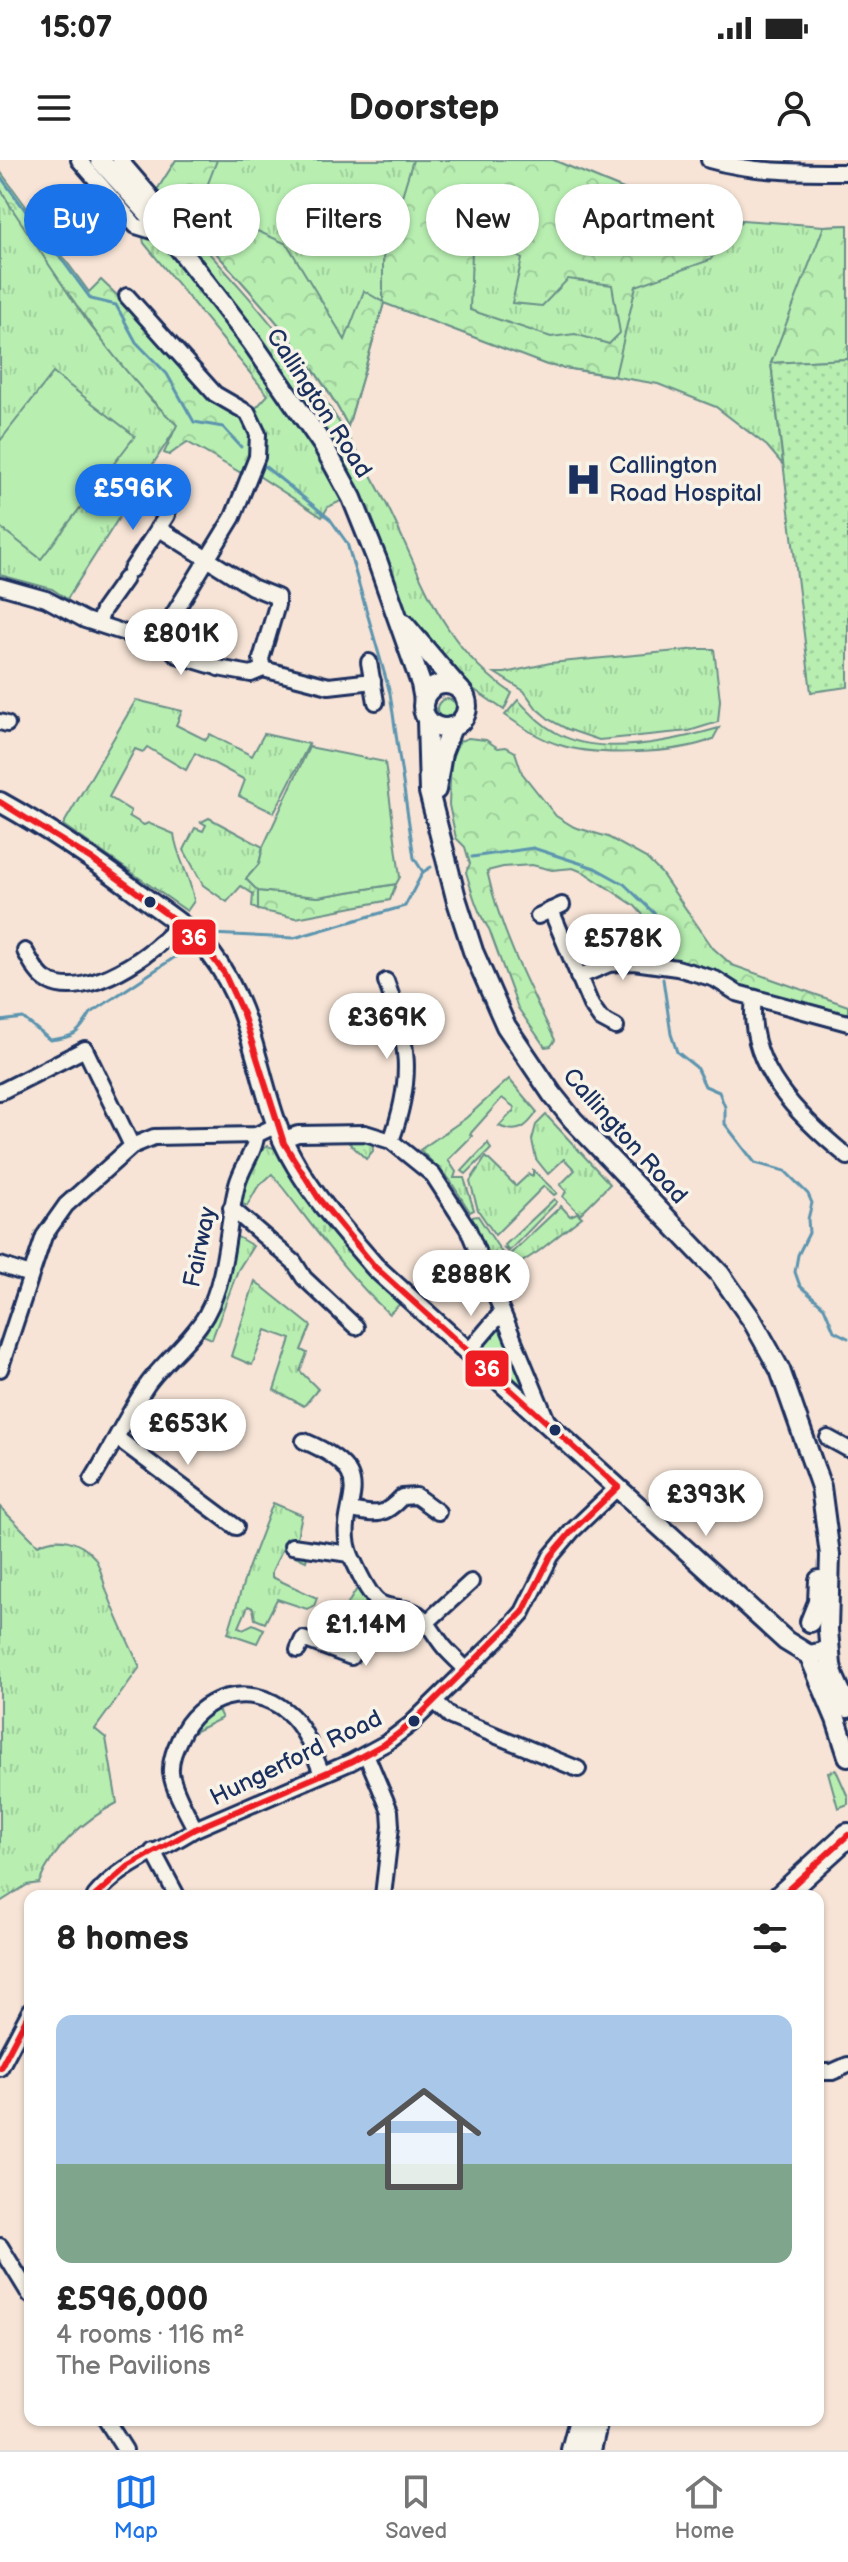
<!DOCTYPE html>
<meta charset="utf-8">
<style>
body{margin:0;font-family:"Balsamiq Sans",sans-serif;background:#f6f6f6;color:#222;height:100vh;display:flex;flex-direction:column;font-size:30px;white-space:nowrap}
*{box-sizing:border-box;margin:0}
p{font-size:26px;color:#767676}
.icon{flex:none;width:44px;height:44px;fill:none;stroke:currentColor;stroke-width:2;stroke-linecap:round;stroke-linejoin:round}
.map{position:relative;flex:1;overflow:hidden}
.panel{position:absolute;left:24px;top:1730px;width:800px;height:536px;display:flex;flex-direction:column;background:#fff;border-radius:16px;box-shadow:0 2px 6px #0004}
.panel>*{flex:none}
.hud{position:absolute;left:24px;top:24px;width:800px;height:72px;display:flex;gap:16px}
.price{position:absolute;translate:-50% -68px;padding:0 18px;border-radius:28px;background:#fff;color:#222;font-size:26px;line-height:52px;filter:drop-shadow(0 2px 4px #0008)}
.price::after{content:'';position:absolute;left:50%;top:48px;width:24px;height:18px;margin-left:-12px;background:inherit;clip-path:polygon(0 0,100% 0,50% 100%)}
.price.on{background:#1a73e8;color:#fff}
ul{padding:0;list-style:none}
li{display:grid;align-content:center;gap:16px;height:424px;padding:0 32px}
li+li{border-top:2px solid #e0e0e0}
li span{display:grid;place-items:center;height:248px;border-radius:16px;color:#555}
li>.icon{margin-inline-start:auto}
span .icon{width:144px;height:144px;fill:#fffc;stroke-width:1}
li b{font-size:34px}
h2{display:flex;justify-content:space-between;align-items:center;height:96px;padding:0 32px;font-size:34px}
.pill{padding:0 28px;border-radius:36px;background:#fff;box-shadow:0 2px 6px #0004;font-size:28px;line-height:72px}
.pill.on{background:#1a73e8;color:#fff}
.status{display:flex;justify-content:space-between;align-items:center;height:56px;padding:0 40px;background:#fff;direction:ltr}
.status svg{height:22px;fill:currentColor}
header{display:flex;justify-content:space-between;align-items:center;height:104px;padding:0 32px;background:#fff;font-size:36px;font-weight:600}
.dock{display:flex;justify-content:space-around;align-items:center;height:112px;border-top:2px solid #e0e0e0;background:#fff;font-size:22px;color:#767676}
.dock a{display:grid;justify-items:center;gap:4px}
.dock .on{color:#1a73e8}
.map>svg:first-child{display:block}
</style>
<div class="status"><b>15:07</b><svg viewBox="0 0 49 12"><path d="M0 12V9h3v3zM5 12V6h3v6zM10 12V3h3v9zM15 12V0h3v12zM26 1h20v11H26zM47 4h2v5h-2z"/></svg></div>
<header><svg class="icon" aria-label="menu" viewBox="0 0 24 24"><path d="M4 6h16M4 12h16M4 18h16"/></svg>Doorstep<svg class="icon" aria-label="person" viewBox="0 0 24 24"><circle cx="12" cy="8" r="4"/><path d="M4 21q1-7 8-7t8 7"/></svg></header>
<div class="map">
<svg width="848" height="2290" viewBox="0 0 848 2290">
<defs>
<pattern id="grass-tufts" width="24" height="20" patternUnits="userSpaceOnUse" patternTransform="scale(2)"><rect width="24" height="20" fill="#b8efb1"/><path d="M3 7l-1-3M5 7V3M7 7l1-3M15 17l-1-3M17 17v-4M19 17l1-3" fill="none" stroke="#9ecd9b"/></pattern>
<pattern id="forest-crowns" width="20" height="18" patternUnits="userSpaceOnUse" patternTransform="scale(2)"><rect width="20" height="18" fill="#b8efb1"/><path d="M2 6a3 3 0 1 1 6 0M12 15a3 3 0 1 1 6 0" fill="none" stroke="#9ecd9b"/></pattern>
<pattern id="garden-dots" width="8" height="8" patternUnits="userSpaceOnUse" patternTransform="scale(2)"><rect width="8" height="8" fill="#b8efb1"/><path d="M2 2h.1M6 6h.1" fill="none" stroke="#9ecd9b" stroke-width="1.8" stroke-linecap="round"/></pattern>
<pattern id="water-ripples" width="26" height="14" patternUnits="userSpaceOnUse" patternTransform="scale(2)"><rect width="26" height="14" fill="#88d8e5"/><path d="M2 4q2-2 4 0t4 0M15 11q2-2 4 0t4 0" fill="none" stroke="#75bac7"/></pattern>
</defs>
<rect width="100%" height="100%" fill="#f7e4d6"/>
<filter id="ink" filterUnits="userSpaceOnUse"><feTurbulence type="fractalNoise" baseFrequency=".0125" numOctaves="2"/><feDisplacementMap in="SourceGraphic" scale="16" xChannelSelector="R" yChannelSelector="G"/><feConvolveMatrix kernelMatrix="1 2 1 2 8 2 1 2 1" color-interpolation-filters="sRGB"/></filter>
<g filter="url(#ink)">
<g fill="url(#grass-tufts)" stroke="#6a8f88" stroke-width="2">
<path d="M 176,0 L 553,0 L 628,31 L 699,51 L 701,57 L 824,66 L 848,65 L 848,199 L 771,203 L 783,305 L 767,286 L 716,247 L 658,224 L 547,205 L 384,143 L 348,266 C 311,195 253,135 200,75 L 200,67 L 192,65 L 157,30 Z"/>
<polygon points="0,28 88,163 152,241 178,265 67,439 52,429 0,415"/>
<path d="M 159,41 C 216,99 282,169 324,238 C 345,272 368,307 386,343 C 422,415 440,486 512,533 L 504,550 L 469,526 L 429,485 L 401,450 L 365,357 L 172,71 Z"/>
<path d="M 142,73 L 157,78 L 172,93 L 298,256 L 343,340 L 328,347 L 322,357 L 259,316 C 266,292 269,272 254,250 L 268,235 L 144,83 Z"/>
<polygon points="699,489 714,489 720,540 718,562 689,571 599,580 567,569 550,560 537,549 524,531 495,513 505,513 550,503"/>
<circle cx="447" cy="549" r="10"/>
<path d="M 136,540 L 182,551 L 176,565 L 206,580 L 210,574 L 252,596 L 264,574 L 309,584 L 274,653 L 239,636 L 245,620 L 195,593 L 186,610 L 147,587 L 143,592 L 135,589 L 109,637 L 131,651 L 129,656 L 144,665 L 148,663 L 174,674 C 177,698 191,717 194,741 L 187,751 L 63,665 Z"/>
<path d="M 518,540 C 530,552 540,564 555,572 C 598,598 674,581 719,568 L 713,579 C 678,594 596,597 560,585 C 540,579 522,567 505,555 Z"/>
<polygon points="209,658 263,687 259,704 246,719 258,731 258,750 252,747 253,734 241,726 227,742 203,725 184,690 195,668 203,671 206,665 201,662"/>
<path d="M 509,919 L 537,952 C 527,967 518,975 499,966 L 514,950 L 514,947 L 502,938 L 470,974 L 472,976 L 448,1000 L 456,1012 L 454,1018 L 464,1018 L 474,1050 L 470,1052 L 449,1019 L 420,990 L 466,958 Z"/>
<polygon points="546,955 610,1024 580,1054 563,1037 566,1031 560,1025 575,1010 564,999 548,1014 536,999 532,980 536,965"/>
<polygon points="372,977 373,991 366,999 345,979"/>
<polygon points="488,983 491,989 466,1014 462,1011"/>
<path d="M 267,986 L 274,988 L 349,1091 L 401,1143 L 389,1154 C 341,1109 312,1064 272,1014 L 257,1028 L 247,1046 L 240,1043 C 245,1021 248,1001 267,986 Z"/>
<polygon points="486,997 516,1026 529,1014 533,1016 533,1010 557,1033 554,1035 544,1026 495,1075 478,1050 470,1021"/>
<polygon points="554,1039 557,1042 508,1092 503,1088 508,1090 505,1085"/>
<polygon points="561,1046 570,1056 577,1053 582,1057 539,1091 497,1118 494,1112 496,1109 492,1108 471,1057 478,1056 504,1096 507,1097"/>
<polygon points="236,1076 253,1086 238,1110 212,1179 200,1174 223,1130"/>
<polygon points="255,1121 311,1166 301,1190 307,1193 300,1211 318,1229 304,1246 274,1230 291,1179 266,1170 252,1205 231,1196"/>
<polygon points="494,1167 499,1167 504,1173 532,1241 484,1194 482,1182"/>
<polygon points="273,1343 302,1355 296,1382 307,1397 306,1401 282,1390 272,1411 272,1417 317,1438 314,1446 307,1449 277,1439 265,1463 255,1459 253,1448 248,1446 239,1467 243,1469 253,1464 264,1469 257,1483 228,1473 247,1411"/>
<path d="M 0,1347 L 38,1385 C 58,1374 80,1381 94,1397 C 101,1406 103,1422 107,1432 C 117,1458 128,1482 140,1507 L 95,1569 L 106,1578 L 117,1643 C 84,1660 53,1688 39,1723 L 27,1725 L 0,1742 Z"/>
<polygon points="358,1427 366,1440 363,1452 347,1445"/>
<polygon points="215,1544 222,1558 188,1575 193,1565"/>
<polygon points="836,1610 848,1637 848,1644 838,1648 828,1612"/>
</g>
<g fill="url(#forest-crowns)" stroke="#6a8f88" stroke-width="2" fill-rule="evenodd">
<polygon points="176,0 217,0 192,65 157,30"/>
<path d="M 413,0 L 553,0 L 628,31 L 699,51 L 701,57 L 742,60 L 710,100 L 636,126 L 615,216 L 547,205 L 384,143 L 348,266 C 311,194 253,135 200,75 L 217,60 L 232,60 L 287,84 L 345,180 L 364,131 L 383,142 L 383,98 ZM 493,81 L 522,99 L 512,143 L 542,146 L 568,119 L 612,125 L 620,173 L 609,184 L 575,174 L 551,177 L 470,150 L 472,91 Z"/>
<path d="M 0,11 L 89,132 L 101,120 L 242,254 C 253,279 255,288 243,314 L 187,282 L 169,295 L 164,293 L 177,265 C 110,202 61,123 11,47 L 0,28 Z"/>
<polygon points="848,65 848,199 771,203 824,66"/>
<path d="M 468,578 L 486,580 L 498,588 L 506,587 L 515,592 L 522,613 L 556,656 L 574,667 L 608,677 L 646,698 L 661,713 L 713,788 L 732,805 L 848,846 L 848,855 L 762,832 L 737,824 L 712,810 L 683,801 L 665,799 L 662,795 L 656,769 L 635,746 L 585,713 L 573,708 L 552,710 L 532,705 L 503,707 L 487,711 C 500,770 528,825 555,880 L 551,886 L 545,887 L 518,848 L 489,769 C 477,752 472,732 466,712 L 470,704 L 465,687 L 456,678 L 449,645 L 451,596 L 460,581 Z"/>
<polygon points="396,724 390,740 296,758 258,750 258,731 318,737"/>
</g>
<polygon fill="url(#garden-dots)" stroke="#6a8f88" stroke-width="2" points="848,199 848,527 811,532 771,203"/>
<g fill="#b8efb1" stroke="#6a8f88" stroke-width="2">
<polygon points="53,213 135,276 41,399 0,367 0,281"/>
<polygon points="309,587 385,602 400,717 396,724 318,737 258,731 246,719 259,704 263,687"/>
</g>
<circle fill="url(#water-ripples)" stroke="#5c94af" stroke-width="2" cx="303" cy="67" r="16"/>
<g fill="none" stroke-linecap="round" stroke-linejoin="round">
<g stroke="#5c94af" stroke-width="3">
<polyline points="0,16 91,139 116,145 136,182 167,214 194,262 223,267 241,287"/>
<polyline points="263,305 330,359 347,383 390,533 414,698 423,712"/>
<polyline points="472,697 533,688 595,708 624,724 655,754 666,770 671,782 668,799"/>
<polyline points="206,776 210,774 294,778 405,746 423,712 431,707"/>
<polyline points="663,819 671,874 677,892 696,907 705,926 719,932 725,947 725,964 755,1003 785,1011 808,1034 812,1043 808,1059 809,1073 798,1095 795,1112 800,1126 824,1147 834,1171 848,1178"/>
<path d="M 0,861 L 23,858 L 50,880 C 75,877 78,874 91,853 L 193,785"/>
</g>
<defs>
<g id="minor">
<polyline points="79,0 136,66 169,76"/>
<polyline points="120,0 150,35 164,65"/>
<path d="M 709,0 C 754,13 802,12 848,12"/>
<polyline points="127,136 215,234 248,253 258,274 257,297 233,357 156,483"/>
<polyline points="158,368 252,427 277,437 277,445 261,499 263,509"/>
<polyline points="131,410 167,355"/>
<polyline points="0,426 46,439 85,460 156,483 171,489 177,495 213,506"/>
<polyline points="98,464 103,450 125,419"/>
<polyline points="369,502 376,542"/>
<polyline points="218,508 251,514 263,509 329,526 373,521"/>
<polyline points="0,562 7,564"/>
<polyline points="551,750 591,845 601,859 616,867"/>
<polyline points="538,756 562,745"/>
<path d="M 25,791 C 31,801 37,815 48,821 C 86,842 157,793 179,763"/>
<polyline points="578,817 609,804 634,802 677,808 715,819 737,833 848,863"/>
<path d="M 386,821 C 409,884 414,917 391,981"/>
<path d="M 754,838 C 745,906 800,958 848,997"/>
<polyline points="0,932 85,889 132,986"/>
<polyline points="284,979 298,974 365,973 391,981 433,1015 468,1069 548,1263"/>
<polyline points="231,1048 294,1102 304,1118 356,1167"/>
<polyline points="0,1105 30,1115"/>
<polyline points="468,1192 502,1152"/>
<polyline points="0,1209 44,1076 66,1045 132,986 154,977 256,975 277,965"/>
<polyline points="117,1278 236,1367"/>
<polyline points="828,1278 848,1289"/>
<path d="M 304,1281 C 392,1318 329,1345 352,1398 C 358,1410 369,1438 382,1444 C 394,1449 408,1447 418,1454 C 429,1462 436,1478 445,1488 C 452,1496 460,1503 467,1510"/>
<path d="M 92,1320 C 111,1289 127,1255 147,1225 C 164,1201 191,1181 206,1155 C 228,1116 226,1068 237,1025 C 241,1008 256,990 256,975"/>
<path d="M 351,1350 C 377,1355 383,1357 402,1337 L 416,1336 L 438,1352"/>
<polyline points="292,1386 350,1394"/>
<polyline points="426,1463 471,1422"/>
<polyline points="298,1490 303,1479 351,1497 370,1454 380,1443"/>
<polyline points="435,1542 451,1557 578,1609"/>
<polyline points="366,1594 390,1651 391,1666 383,1736"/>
<path d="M 195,1669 C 187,1652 174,1632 171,1613 C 170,1600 175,1589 180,1578 C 198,1536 249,1521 286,1551 C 305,1566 313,1592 322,1614"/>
<polyline points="153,1691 177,1736"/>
<path d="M 95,1736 C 122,1703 160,1692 195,1669 L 351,1602 L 386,1583 L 411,1564 L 507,1470 L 523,1452 L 551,1396 L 572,1371 L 618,1327"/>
<polyline points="0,1908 30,1851"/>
<polyline points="818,1912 832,1912 848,1905"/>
<polyline points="0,2086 30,2135"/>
<polyline points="106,2260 125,2290"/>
</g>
<g id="major">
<polyline points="100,0 176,84 251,181 323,285 352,338 377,400 421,524 424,540"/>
<polyline points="404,464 460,530"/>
<circle cx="445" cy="546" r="22"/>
<polyline points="427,560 429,632 456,738 473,791 506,866 552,934 573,960 720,1114 752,1160 780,1210 821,1327 830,1395 828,1470 831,1505 834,1517 848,1548"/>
<polyline points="436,630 442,593 452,567"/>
<path d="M 0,642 C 52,671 99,703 146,739 C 169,756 193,771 211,794 C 249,843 256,906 276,963 C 295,1017 338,1064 375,1107 L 786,1481 L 809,1495 L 824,1492 L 829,1486"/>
<polyline points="810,1462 818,1442 819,1420"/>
<polyline points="809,1495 836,1559 848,1596"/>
</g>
<g id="highway">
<polyline points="781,1736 848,1675"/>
<polyline points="573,2290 581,2260"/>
<polyline points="589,2290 596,2260"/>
</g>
</defs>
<use href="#minor" stroke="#1b2f5e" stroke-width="20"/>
<use href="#major" stroke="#1b2f5e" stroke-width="24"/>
<use href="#highway" stroke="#1b2f5e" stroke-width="28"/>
<use href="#minor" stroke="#f7f3e8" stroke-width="14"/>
<use href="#major" stroke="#f7f3e8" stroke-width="18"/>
<use href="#highway" stroke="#f7f3e8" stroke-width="22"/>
<defs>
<g id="bus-1">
<polyline points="0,642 93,700 180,764 204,786 224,813 243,854 284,983 319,1039 375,1107 618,1327"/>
<polyline points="95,1736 129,1706 195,1669 351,1602 386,1583 411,1564 523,1452 551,1396 572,1371 618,1327"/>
<polyline points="781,1736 848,1675"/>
<polyline points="0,1908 30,1851"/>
</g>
</defs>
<use href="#bus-1" stroke="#f7f3e8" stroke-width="12"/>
<use href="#bus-1" stroke="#ee1d23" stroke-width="6"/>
</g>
</g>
<defs>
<symbol id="hospital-bare" viewBox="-9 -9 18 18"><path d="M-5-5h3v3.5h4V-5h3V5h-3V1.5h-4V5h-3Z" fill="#1b2f5e" stroke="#f7f3e8" stroke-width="2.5" paint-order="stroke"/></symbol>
</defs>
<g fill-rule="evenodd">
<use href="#hospital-bare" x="558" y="294" width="51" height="51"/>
</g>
<g fill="#1b2f5e" stroke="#f7f3e8" stroke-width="3">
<circle cx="150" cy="742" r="7"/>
<circle cx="555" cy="1270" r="7"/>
<circle cx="414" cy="1561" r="7"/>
</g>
<g text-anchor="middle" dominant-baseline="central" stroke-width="7" stroke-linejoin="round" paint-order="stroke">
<g font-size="24" fill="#1b2f5e" stroke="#f7f3e8">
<text transform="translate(319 243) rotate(57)">Callington Road</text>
<text transform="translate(625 976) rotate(48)">Callington Road</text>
<text transform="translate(200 1087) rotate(-78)">Fairway</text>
<text transform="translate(296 1598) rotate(-26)">Hungerford Road</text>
</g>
<g font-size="24" fill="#1b2f5e" stroke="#f7f3e8" text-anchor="start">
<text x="609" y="305">Callington<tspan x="609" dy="28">Road Hospital</tspan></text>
</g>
</g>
<g stroke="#f7f3e8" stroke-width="3">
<rect x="171" y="758" width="46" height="38" rx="8" fill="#ee1d23"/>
<rect x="464" y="1189" width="46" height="39" rx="8" fill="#ee1d23"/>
</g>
<g font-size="22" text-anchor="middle" font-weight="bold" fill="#fff">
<text x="194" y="785">36</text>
<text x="487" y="1216">36</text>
</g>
</svg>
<b class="price on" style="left:133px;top:372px">£596K</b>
<b class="price" style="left:181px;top:517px">£801K</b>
<b class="price" style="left:623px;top:822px">£578K</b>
<b class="price" style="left:387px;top:901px">£369K</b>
<b class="price" style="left:471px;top:1158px">£888K</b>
<b class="price" style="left:188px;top:1307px">£653K</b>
<b class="price" style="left:706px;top:1378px">£393K</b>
<b class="price" style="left:366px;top:1508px">£1.14M</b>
<div class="hud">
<a class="pill on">Buy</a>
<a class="pill">Rent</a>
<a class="pill">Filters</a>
<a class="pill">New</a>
<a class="pill">Apartment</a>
</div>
<section class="panel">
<h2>8 homes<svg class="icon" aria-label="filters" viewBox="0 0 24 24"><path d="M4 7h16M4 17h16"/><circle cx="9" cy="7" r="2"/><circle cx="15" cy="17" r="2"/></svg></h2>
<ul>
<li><span style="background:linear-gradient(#a9c7e8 60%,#7fa58c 0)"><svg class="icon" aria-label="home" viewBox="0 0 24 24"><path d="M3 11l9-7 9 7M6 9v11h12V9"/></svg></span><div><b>£596,000</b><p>4 rooms · 116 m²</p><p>The Pavilions</p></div></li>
</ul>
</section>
</div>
<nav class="dock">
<a class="on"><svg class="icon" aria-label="map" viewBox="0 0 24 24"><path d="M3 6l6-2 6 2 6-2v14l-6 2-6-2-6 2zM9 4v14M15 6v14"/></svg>Map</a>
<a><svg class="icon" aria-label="saved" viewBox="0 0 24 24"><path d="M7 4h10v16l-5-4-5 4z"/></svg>Saved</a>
<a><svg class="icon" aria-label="home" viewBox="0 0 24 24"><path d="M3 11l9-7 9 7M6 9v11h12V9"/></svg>Home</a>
</nav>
